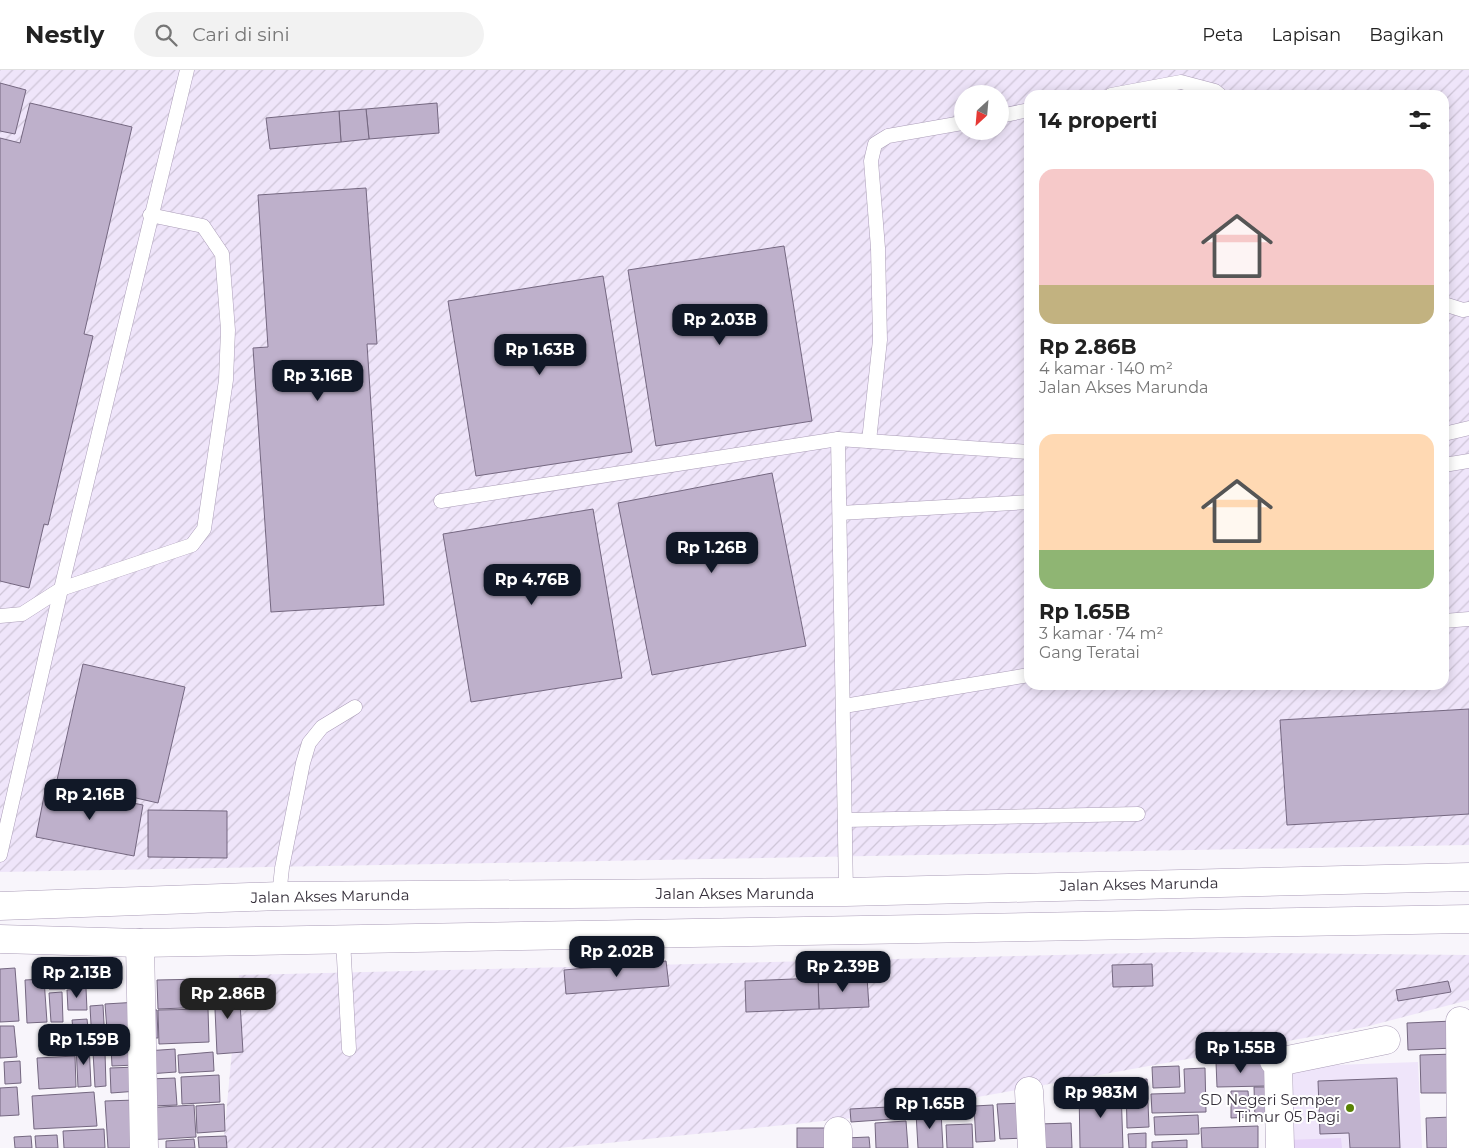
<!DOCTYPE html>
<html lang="id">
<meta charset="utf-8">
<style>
body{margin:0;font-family:Montserrat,sans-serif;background:#f2f2f2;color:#222;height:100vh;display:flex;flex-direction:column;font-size:19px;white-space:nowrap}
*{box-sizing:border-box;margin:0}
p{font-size:16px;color:#767676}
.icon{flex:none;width:28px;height:28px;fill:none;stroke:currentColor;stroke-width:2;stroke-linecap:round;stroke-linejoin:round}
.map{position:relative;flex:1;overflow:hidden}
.sheet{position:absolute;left:1024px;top:20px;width:425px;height:600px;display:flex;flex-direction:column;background:#fff;border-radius:15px;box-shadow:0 2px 12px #0003}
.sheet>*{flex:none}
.needle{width:32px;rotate:206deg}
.controls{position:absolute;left:954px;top:15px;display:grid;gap:10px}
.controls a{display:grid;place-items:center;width:55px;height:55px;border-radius:50%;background:#fff;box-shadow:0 2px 12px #0003;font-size:25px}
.price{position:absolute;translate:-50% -42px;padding:0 11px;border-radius:10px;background:#111827;color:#fff;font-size:16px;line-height:32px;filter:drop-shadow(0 1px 2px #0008)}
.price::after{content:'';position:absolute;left:50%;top:30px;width:15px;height:11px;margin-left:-8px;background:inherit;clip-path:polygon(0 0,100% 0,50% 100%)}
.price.on{background:#222;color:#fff}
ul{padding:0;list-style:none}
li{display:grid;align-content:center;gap:10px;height:265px;padding:0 15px}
li span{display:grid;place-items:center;height:155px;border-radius:15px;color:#555}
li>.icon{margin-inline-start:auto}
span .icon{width:90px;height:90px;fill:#fffc;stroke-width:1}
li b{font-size:21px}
h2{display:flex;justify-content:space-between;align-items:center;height:60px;padding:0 15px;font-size:21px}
header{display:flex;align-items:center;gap:30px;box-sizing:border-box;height:70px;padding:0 25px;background:#fff;border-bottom:1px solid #e0e0e0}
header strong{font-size:24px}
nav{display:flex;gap:28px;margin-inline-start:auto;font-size:18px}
.search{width:350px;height:45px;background:#f2f2f2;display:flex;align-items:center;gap:12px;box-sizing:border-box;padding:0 18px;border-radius:28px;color:#767676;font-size:19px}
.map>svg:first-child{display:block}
</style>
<header>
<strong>Nestly</strong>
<div class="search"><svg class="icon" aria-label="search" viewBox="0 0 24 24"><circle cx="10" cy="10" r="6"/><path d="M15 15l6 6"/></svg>Cari di sini</div>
<nav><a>Peta</a><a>Lapisan</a><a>Bagikan</a></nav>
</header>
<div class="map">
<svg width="1469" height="1078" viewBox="0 0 1469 1078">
<defs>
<pattern id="industrial-furrows" width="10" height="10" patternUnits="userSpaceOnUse" patternTransform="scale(1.25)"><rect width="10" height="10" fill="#efe5fa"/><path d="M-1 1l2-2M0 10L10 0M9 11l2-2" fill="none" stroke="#cec5d7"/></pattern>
</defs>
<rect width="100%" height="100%" fill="#f8f5fb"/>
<polygon fill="#efe5fa" points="1418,992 1422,1078 1282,1078 1278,997"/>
<g fill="url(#industrial-furrows)" fill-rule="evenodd">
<path d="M 0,0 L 1469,0 L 1469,775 L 0,802 ZM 962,24 L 1000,24 L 1000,61 L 962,61 ZM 1029,25 L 1444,25 L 1444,615 L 1029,615 Z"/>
<polygon points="1181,882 1469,885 1469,930 1365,957 872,1046 559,1078 223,1078 239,905"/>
</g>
<polygon fill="#e7d5f8" points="1341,1068 1342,1078 1289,1078 1288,1070"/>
<g fill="#beb0cb" stroke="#746780">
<polygon points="0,13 26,20 15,64 0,61"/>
<polygon points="30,33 132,57 84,264 93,266 48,455 44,454 29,518 0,511 0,68 20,73"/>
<polygon points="437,33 439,63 369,69 366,39"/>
<polygon points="366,39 369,69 341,72 339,41"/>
<polygon points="339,41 341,72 270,79 266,48"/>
<polygon points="366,118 377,274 367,274 384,535 271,542 253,278 268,277 258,125"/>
<polygon points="784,176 812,351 656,376 628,200"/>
<polygon points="603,206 632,382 476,406 448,231"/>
<polygon points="772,403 806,576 652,605 618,433"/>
<polygon points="593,439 622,608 471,632 443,464"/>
<polygon points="83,594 185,617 158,733 57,710"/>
<polygon points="1469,639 1469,744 1287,755 1280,650"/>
<polygon points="46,716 143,735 134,786 36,767"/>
<polygon points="148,740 227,741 227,788 148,787"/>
<polygon points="666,891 669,916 566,924 564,900"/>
<polygon points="94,893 95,912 70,914 68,895"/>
<polygon points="47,894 64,894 65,919 49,919"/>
<polygon points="1152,894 1153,916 1113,917 1112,895"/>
<polygon points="15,898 19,951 0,952 0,899"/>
<polygon points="867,907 869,937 819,939 818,908"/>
<polygon points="818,908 819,939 746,942 745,911"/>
<polygon points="44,909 47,952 27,953 25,910"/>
<polygon points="206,909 208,937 158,939 157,910"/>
<polygon points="1448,911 1451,922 1398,931 1396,920"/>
<polygon points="239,916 243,982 217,984 214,917"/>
<polygon points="86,918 87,940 68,940 67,920"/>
<polygon points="62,922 63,952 51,952 49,923"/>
<polygon points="139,932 141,971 108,973 105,934"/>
<polygon points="103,935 105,972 92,973 90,936"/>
<polygon points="208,939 209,972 159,974 158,940"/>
<polygon points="145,940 157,940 158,968 146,968"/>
<polygon points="87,949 89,968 74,969 72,950"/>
<polygon points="1453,951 1454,978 1408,980 1407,953"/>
<polygon points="0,956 14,956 17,987 0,988"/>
<polygon points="69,956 71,981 51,982 50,957"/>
<polygon points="89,974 91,1016 78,1017 76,975"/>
<polygon points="135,976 136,995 112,996 111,977"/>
<polygon points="175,979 176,1002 148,1004 146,981"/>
<polygon points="93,982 105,982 106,1016 95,1017"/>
<polygon points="213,982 214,1001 179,1003 178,985"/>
<polygon points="1456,984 1457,1023 1421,1023 1420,985"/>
<polygon points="75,986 76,1017 39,1019 37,988"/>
<polygon points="20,991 21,1013 5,1014 4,992"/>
<polygon points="1265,991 1266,1016 1217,1017 1216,992"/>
<polygon points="1179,996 1180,1017 1153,1018 1152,997"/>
<polygon points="137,997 138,1021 111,1023 110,998"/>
<polygon points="1205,998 1206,1042 1152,1043 1151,1024 1185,1023 1184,999"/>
<polygon points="219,1005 220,1032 182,1034 181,1007"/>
<polygon points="175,1008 177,1035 151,1036 149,1009"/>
<polygon points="1397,1008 1400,1078 1350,1078 1349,1063 1320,1064 1318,1011"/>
<polygon points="1147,1009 1149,1057 1127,1058 1126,1010"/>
<polygon points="17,1017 19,1045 0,1046 0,1018"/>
<polygon points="1254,1017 1269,1017 1270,1047 1255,1048"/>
<polygon points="1121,1019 1123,1078 1080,1078 1079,1020"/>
<polygon points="1231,1021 1248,1021 1250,1047 1231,1048"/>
<polygon points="94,1022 97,1056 34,1059 32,1026"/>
<polygon points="136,1030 139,1078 108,1078 105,1031"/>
<polygon points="1024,1033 1026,1068 1000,1069 997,1034"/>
<polygon points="224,1034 225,1061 197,1063 196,1036"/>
<polygon points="194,1035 196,1067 147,1070 145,1038"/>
<polygon points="993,1035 995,1071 976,1072 974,1036"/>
<polygon points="907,1036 908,1048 851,1052 850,1039"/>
<polygon points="941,1042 943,1078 918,1078 916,1043"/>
<polygon points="1198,1045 1199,1064 1155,1065 1154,1047"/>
<polygon points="1452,1047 1452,1078 1427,1078 1426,1048"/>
<polygon points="906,1051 908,1078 876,1078 875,1053"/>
<polygon points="1071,1053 1072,1078 1039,1078 1039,1054"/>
<polygon points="972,1054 973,1078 947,1078 946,1055"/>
<polygon points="1258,1056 1258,1078 1202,1078 1201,1058"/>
<rect x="797" y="1058" width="31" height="20"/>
<polygon points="104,1059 105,1078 64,1078 63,1061"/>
<polygon points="1146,1063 1146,1078 1129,1078 1128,1064"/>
<polygon points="57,1065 58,1078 36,1078 35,1066"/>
<polygon points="31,1066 32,1078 15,1078 14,1067"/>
<polygon points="226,1066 227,1078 199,1078 198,1067"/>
<polygon points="869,1067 870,1078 845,1078 845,1068"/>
<polygon points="194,1069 195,1078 166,1078 166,1071"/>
<polygon points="1187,1070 1187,1078 1152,1078 1152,1072"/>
</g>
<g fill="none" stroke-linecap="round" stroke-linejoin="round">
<defs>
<g id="service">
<polyline points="1111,25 1181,12 1215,21 1220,25"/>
<polyline points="1000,46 1029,40"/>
<polyline points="1444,234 1463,240 1469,239"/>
<polyline points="1444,364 1469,358"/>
<polyline points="838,369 846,822"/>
<polyline points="869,371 880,270 878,178 871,91 875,74 888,66 962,53"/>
<polyline points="1444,395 1469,391"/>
<polyline points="441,431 838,369 1029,382"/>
<polyline points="840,443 1029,432"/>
<polyline points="0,546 22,544 61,519 192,475 204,459 226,310 228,260 222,184 203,156 150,145"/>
<polyline points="1444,551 1469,549"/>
<polyline points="844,636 1029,605"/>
<polyline points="845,750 1138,744"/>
<polyline points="0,785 61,519 187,0"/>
<polyline points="279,826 282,798 303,693 309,673 322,657 355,637"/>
<polyline points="343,870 349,979"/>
</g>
<g id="minor">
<polyline points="140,873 144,1078"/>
<polyline points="1460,951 1461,1078"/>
<polyline points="1274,991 1278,992 1280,1078"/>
<polyline points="1278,992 1386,970"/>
<polyline points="1029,1021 1032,1078"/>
<polyline points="838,1061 838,1078"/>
</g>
<g id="primary">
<polyline points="0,836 279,826 846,822 1469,807"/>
<polyline points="0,869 140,873 1469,849"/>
</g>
</defs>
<use href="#service" stroke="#ab9db8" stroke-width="15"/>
<use href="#minor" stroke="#ab9db8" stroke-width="29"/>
<use href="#primary" stroke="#ab9db8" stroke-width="29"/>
<use href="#service" stroke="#fff" stroke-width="14"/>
<use href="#minor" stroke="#fff" stroke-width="28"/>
<use href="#primary" stroke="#fff" stroke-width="28"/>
</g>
<circle fill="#598205" stroke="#fff" stroke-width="2" cx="1350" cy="1038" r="5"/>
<g text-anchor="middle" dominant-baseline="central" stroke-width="4" stroke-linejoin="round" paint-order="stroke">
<g font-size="15" fill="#352f3a" stroke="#fff">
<text transform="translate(1139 814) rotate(-1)">Jalan Akses Marunda</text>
<text x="735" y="823">Jalan Akses Marunda</text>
<text transform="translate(330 826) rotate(-1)">Jalan Akses Marunda</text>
</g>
<g font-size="15" fill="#352f3a" stroke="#fff" text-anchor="end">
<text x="1340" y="1029">SD Negeri Semper<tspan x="1340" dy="17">Timur 05 Pagi</tspan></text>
</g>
</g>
</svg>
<div class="controls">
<a><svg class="needle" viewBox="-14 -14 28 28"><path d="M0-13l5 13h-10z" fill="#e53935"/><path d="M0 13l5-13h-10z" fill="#767676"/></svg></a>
</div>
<b class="price" style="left:720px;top:276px">Rp 2.03B</b>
<b class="price" style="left:540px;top:306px">Rp 1.63B</b>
<b class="price" style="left:318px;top:332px">Rp 3.16B</b>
<b class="price" style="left:712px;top:504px">Rp 1.26B</b>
<b class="price" style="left:532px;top:536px">Rp 4.76B</b>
<b class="price" style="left:90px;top:751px">Rp 2.16B</b>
<b class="price" style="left:617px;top:908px">Rp 2.02B</b>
<b class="price" style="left:843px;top:923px">Rp 2.39B</b>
<b class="price" style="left:77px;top:929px">Rp 2.13B</b>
<b class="price on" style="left:228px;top:950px">Rp 2.86B</b>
<b class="price" style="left:84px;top:996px">Rp 1.59B</b>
<b class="price" style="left:1241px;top:1004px">Rp 1.55B</b>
<b class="price" style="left:1101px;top:1049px">Rp 983M</b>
<b class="price" style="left:930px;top:1060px">Rp 1.65B</b>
<section class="sheet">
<h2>14 properti<svg class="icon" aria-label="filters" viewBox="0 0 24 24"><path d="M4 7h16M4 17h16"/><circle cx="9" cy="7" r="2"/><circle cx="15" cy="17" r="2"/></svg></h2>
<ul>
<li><span style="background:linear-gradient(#f6c9c9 75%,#c2b280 0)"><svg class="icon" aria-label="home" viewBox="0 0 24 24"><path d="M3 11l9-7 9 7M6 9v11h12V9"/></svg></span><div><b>Rp 2.86B</b><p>4 kamar · 140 m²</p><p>Jalan Akses Marunda</p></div></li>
<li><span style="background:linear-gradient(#ffd9b3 75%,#8fb573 0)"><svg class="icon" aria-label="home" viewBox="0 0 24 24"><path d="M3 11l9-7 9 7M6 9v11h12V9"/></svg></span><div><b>Rp 1.65B</b><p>3 kamar · 74 m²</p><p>Gang Teratai</p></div></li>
</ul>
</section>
</div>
